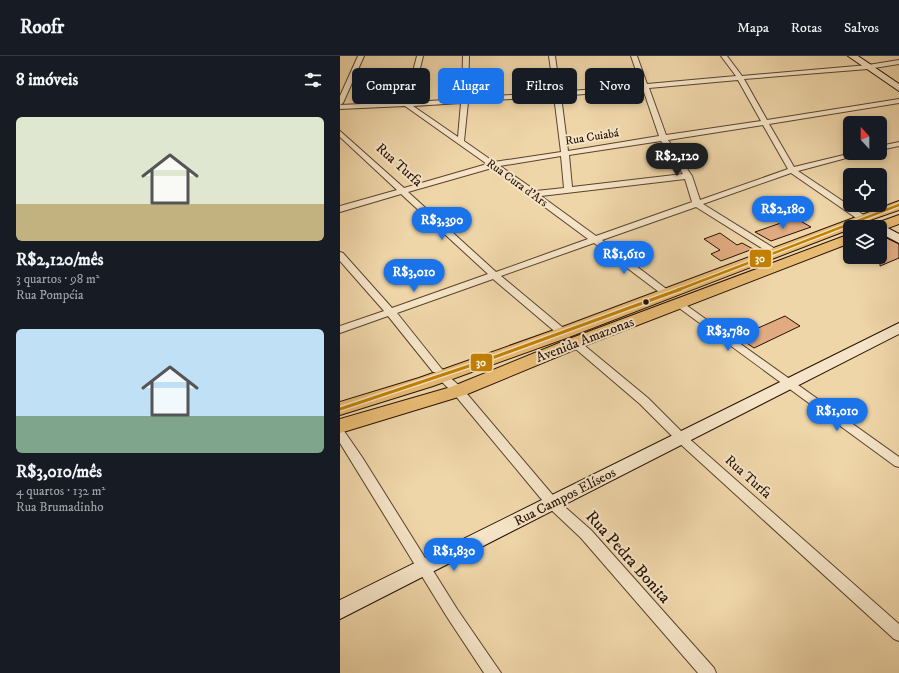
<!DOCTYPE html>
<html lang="pt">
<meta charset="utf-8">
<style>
body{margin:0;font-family:"IM FELL DW Pica",serif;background:#242831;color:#f1f3f6;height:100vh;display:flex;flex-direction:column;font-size:15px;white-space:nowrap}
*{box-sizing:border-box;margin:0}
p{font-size:13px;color:#9ea1a6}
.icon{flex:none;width:22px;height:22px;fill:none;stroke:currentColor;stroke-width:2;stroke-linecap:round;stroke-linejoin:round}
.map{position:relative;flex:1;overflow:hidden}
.sheet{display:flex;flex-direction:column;background:#171b24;width:340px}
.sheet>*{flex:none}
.top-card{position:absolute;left:12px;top:12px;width:380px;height:36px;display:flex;gap:8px}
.needle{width:26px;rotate:339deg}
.buttons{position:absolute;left:503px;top:60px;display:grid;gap:8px}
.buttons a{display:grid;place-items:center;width:44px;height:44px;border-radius:6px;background:#171b24;box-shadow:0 2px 6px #0003;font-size:20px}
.price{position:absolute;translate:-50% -34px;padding:0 9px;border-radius:14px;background:#1a73e8;color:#fff;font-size:13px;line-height:26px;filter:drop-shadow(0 1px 2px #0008)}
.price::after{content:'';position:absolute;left:50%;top:24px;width:12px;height:9px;margin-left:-6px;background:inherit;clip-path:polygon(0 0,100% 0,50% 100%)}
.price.active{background:#222;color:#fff}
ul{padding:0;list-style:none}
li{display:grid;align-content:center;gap:8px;height:212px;padding:0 16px}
li span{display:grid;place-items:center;height:124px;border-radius:6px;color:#555}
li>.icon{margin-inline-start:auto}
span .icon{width:72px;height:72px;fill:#fffc;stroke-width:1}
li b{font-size:17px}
h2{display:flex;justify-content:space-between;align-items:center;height:48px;padding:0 16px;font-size:17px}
.tag{padding:0 14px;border-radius:6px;background:#171b24;box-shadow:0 2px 6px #0003;font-size:14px;line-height:36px}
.tag.active{background:#1a73e8;color:#fff}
header{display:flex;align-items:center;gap:24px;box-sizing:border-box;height:56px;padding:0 20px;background:#171b24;border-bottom:1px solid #363941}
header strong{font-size:19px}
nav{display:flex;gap:22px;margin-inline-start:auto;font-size:14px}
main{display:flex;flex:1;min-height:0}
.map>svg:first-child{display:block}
</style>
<header>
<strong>Roofr</strong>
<nav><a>Mapa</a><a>Rotas</a><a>Salvos</a></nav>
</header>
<main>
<section class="sheet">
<h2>8 imóveis<svg class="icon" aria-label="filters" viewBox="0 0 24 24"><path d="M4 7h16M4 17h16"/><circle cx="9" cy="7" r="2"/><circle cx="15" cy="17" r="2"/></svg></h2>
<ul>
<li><span style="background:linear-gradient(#dfe7d0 70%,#c2b280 0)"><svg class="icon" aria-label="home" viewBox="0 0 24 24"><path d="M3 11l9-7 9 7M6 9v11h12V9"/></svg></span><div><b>R$2,120/mês</b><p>3 quartos · 98 m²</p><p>Rua Pompéia</p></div></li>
<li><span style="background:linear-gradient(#bfe0f5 70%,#7fa58c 0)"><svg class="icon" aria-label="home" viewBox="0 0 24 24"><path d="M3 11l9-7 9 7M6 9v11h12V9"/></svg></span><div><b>R$3,010/mês</b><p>4 quartos · 132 m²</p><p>Rua Brumadinho</p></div></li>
</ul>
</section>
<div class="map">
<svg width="559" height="617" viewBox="0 0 559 617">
<rect width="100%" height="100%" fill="#efd6a9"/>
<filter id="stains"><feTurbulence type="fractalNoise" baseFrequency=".005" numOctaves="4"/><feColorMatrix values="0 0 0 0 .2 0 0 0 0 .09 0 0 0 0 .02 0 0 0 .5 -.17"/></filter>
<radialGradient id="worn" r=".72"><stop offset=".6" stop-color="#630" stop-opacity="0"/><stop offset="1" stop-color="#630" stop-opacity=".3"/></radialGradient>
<g fill="#e1aa80" stroke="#281102">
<polygon points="455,162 471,171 431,185 415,176"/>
<polygon points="380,177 397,189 402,187 413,193 381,205 371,198 380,194 364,183"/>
<polygon points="540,179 559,188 559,202 540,210"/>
<polygon points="445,260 460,270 414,292 398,281"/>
</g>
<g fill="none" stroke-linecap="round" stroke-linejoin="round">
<defs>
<g id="street">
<path d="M 18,0 L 24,0 L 3,47 L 0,49 L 65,46 L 77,0 L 83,0 L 72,46 L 122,43 L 123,0 L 129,0 L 128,42 L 214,36 L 209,0 L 215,0 L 220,36 L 301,29 L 291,0 L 297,0 L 307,28 L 396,20 L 381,0 L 387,0 L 402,20 L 528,9 L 559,4 L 559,8 L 528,13 L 404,23 L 427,64 L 559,43 L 559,47 L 429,68 L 454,111 L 512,97 L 525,97 L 458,115 L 525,160 L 525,164 L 519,164 L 451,117 L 363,148 L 437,194 L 437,198 L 431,198 L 356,151 L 262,184 L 329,235 L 331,237 L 329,239 L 323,239 L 254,187 L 161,220 L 227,275 L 228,277 L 227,279 L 219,279 L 153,223 L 57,257 L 101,312 L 103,314 L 101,316 L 93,316 L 48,260 L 0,277 L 0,270 L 44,255 L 0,205 L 0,196 L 3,197 L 52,252 L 148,218 L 61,138 L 0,156 L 0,150 L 57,134 L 0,81 L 0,75 L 64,132 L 147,108 L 65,50 L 0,53 L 0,40 ZM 398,24 L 421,65 L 326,79 L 309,32 ZM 303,33 L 319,80 L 228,95 L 221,40 ZM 214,40 L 221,96 L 154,106 L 124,85 L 128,46 ZM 121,47 L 118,81 L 73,50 ZM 423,69 L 448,113 L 360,144 L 352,120 L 328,84 ZM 321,85 L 343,118 L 232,131 L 229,99 ZM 221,100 L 224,132 L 196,135 L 160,110 ZM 152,112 L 248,183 L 156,216 L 68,136 ZM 345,123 L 352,146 L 256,180 L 201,140 Z"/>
<polygon points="559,86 559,90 540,94 540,90"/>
<polygon points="339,244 559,401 559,411 555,410 335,249 334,247 335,245"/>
<polygon points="235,284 239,285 308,342 345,379 559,568 559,585 554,583 337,385 300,348 231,289 230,287"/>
<polygon points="102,316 106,318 122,332 217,444 251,474 374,612 376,617 358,617 241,482 207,450 114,338 96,320"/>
<polygon points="0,374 4,375 22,401 117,553 161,617 144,617 107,561 0,387"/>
</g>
<g id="secondary">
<polygon points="508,0 518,0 559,28 559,35"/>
<polygon points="540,168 559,178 559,187 540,177 540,171 534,171"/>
<polygon points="559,267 559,278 0,563 0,544"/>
</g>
<g id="primary">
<polygon points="559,145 559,154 510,171 510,173 229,281 93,330 0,359 0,346 79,322 217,273"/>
<polygon points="559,159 559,168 540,175 540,171 532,171 534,168"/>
<polygon points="510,178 510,187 241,291 125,339 0,377 0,363 111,331 229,283"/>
</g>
</defs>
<use href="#street" stroke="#5a422c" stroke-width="2"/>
<use href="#secondary" stroke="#281102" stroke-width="2"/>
<use href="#primary" stroke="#281102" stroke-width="2"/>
<use href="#street" fill="#f5e4c7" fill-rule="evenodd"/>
<use href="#secondary" fill="#f5e4c7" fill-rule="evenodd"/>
<use href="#primary" fill="#e8bb74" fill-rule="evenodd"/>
<defs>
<polyline id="bus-1-far1" points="338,234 559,149"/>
<polyline id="bus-1" points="0,353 141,306 341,233"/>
</defs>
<use href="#bus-1-far1" stroke="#f5e4c7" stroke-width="5"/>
<use href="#bus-1" stroke="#f5e4c7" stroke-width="6"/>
<use href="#bus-1-far1" stroke="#c38100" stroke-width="2.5"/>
<use href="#bus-1" stroke="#c38100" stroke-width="3"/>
</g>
<circle fill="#281102" stroke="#f5e4c7" stroke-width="1.5" cx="306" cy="246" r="3.5"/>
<g text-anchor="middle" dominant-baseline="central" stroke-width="4" stroke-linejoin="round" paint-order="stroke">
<g font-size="12" fill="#281102" stroke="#f5e4c7">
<text transform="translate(252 81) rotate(-9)">Rua Cuiabá</text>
<text transform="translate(177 127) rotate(36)">Rua Cura d'Ars</text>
</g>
<g font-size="14" fill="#281102" stroke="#f5e4c7">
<text transform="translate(59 109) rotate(42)">Rua Turfa</text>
<text transform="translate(245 284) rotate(-21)">Avenida Amazonas</text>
<text transform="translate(408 421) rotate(42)">Rua Turfa</text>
<text transform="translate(225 441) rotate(-27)">Rua Campos Elíseos</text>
</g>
<g font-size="17" fill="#281102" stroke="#f5e4c7">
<text transform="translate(288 501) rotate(48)">Rua Pedra Bonita</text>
</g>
</g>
<g stroke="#f5e4c7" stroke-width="1.5">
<rect x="409" y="193" width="23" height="19" rx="4" fill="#c38100"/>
<rect x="130" y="297" width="23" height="19" rx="4" fill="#c38100"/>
</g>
<g font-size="11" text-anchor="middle" font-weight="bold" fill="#fff">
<text x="420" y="206">30</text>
<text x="141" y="310">30</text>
</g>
<rect width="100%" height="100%" filter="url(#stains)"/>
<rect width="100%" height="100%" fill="url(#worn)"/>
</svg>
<div class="buttons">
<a><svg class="needle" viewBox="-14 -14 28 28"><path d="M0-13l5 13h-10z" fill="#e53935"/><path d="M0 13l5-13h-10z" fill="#9ea1a6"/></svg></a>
<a><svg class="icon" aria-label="locate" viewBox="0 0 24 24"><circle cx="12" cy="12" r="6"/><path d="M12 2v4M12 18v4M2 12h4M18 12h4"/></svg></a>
<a><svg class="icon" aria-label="layers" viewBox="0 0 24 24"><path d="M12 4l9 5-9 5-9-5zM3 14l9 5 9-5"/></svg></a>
</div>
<b class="price active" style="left:337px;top:121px">R$2,120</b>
<b class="price" style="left:443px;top:174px">R$2,180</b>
<b class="price" style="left:102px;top:185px">R$3,390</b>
<b class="price" style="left:284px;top:219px">R$1,610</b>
<b class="price" style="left:74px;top:237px">R$3,010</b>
<b class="price" style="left:388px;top:296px">R$3,780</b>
<b class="price" style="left:497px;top:376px">R$1,010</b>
<b class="price" style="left:114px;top:516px">R$1,830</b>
<div class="top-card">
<a class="tag">Comprar</a>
<a class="tag active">Alugar</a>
<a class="tag">Filtros</a>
<a class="tag">Novo</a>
</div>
</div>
</main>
